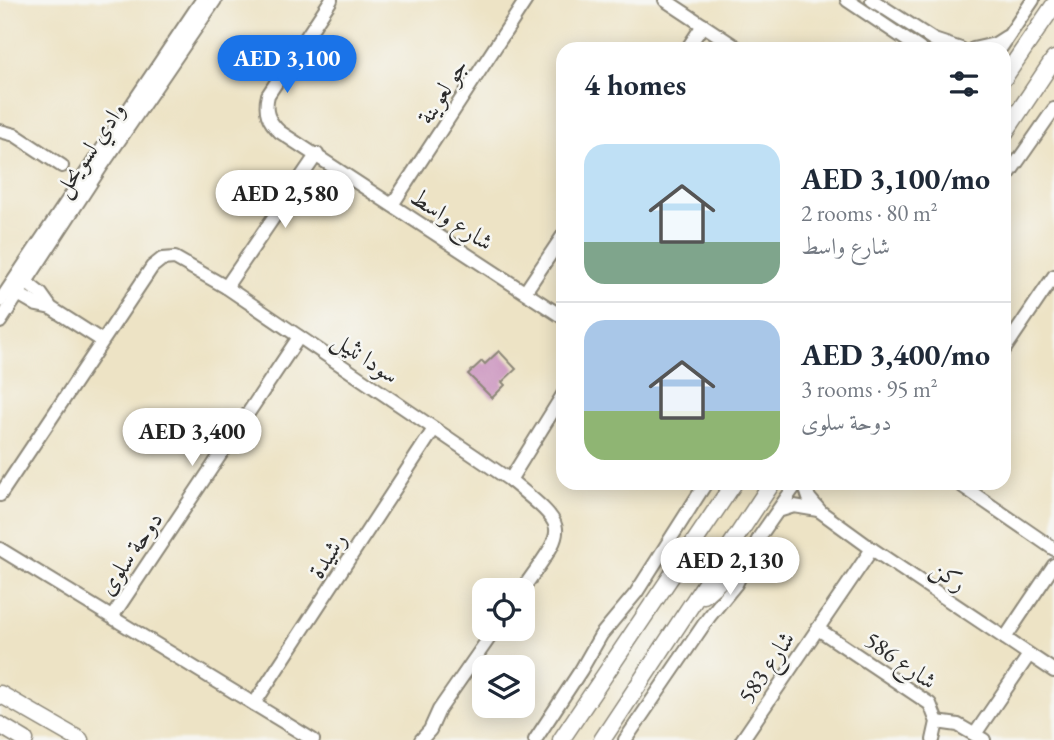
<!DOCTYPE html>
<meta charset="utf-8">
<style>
body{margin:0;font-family:"EB Garamond",Amiri,serif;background:#f2f2f3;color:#1f2937;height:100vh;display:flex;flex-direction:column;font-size:26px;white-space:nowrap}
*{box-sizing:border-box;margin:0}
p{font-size:23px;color:#747a83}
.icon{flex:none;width:38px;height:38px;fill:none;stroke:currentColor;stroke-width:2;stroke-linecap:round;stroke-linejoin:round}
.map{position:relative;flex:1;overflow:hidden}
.side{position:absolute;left:556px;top:42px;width:455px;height:448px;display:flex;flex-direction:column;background:#fff;border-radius:21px;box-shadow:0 4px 18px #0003}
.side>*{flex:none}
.tools{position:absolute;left:472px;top:578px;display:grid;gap:14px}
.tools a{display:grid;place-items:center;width:63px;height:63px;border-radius:14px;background:#fff;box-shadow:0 4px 18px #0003;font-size:35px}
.price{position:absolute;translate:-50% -60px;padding:0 16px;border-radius:24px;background:#fff;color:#222;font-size:23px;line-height:46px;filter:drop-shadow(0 2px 4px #0008)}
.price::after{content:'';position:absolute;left:50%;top:42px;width:21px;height:16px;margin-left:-10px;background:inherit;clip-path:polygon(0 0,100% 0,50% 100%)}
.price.selected{background:#1a73e8;color:#fff}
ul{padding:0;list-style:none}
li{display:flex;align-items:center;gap:21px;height:175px;padding:0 28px}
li+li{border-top:2px solid #e0e1e3}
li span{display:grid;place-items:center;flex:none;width:196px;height:140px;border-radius:21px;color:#555}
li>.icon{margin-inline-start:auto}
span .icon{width:84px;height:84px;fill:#fffc;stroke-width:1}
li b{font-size:30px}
h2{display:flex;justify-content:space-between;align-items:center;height:84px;padding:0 28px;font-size:30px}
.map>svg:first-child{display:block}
</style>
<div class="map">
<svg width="1054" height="740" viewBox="0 0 1054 740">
<rect width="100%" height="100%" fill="#f6f6f2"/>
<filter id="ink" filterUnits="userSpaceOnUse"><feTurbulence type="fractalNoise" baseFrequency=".0143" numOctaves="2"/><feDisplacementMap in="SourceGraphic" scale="14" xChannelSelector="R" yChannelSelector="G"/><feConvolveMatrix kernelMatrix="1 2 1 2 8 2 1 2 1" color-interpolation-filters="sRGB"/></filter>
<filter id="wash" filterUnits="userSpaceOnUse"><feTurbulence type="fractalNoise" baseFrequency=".00686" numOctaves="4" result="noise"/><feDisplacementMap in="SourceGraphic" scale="28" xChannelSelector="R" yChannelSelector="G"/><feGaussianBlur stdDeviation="1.57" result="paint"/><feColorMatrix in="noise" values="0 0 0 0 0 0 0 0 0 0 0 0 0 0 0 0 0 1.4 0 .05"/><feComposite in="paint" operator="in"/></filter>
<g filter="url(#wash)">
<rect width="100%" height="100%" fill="#ede3c5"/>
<g id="blocks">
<polygon fill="#ca93be" points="499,351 516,369 502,382 505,385 492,398 468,374 482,361 485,364"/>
</g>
</g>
<g filter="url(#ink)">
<use href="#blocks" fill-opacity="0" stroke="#8c8778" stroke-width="2"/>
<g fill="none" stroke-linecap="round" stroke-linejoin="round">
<defs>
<g id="minor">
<path d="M 331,0 L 268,95 C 264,111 268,121 280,132 L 564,318"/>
<polyline points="665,0 739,49"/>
<polyline points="847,0 920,49"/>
<polyline points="872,0 934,40 961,49"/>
<polyline points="687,49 703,25"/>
<polyline points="973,49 995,44 1006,37"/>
<polyline points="1000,49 1033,0"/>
<polyline points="0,131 15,135 62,166"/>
<polyline points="1004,181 1054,109"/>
<polyline points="392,205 526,0"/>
<polyline points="22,279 41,294 51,308 101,340"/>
<polyline points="226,287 317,154"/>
<polyline points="13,291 37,305 51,308"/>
<polyline points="525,292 564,234"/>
<polyline points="0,301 202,0"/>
<polyline points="0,322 101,167 215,0"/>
<polyline points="1004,350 1054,276"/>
<polyline points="510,480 564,393"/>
<polyline points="804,483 809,498 821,512 872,549 1054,671"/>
<polyline points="958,483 1054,549"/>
<path d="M 0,495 L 152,267 L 162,259 L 175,258 L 226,287 L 510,480 C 572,531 567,525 522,590"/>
<polyline points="778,511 794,506 818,510"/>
<polyline points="0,549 313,740"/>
<polyline points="112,617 299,337"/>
<polyline points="818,629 930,704 937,722 933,740"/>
<polyline points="1005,638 1054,565"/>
<polyline points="254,704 434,429"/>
<polyline points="937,722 958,725 984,740"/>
<polyline points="975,734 1029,655"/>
<polyline points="421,740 430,730 439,710 496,628"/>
<polyline points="535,740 581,670 601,635 636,593 706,483"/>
<polyline points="625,740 709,617 736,584 760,536 797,483"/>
<polyline points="742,740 872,549"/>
</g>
<g id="major">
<polyline points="1004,78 1054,5"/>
<polyline points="1004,134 1054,59"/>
<polyline points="704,595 749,555"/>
<polyline points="0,694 80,740"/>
<polyline points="0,725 25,740"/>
<polyline points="561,740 734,483"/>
<polyline points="602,740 772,483"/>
</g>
</defs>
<use href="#minor" stroke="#8c8778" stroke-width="16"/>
<use href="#major" stroke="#8c8778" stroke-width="19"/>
<use href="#minor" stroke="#fff" stroke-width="12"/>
<use href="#major" stroke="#fff" stroke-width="16"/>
</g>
</g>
<g text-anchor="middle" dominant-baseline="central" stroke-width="5" stroke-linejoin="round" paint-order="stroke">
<g font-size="24" fill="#2b2b2b" stroke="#f6f6f2">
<text transform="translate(442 91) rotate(-57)">جو لعوينة</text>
<text transform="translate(89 149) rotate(-56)">وادي لسويحل</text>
<text transform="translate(452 219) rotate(33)">شارع واسط</text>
<text transform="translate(366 357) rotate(34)">سودا نثيل</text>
<text transform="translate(130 553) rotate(-56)">دوحة سلوى</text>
<text transform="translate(327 555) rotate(-57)">رشيدة</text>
<text transform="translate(949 575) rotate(34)">ركن</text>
<text transform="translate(901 660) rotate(35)">شارع 586</text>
<text transform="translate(766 667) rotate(-56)">شارع 583</text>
</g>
</g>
</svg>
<div class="tools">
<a><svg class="icon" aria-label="locate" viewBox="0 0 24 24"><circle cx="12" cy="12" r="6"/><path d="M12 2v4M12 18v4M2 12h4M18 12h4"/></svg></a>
<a><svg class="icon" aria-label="layers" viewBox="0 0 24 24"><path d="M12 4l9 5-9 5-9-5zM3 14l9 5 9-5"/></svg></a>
</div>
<b class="price selected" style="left:287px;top:95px">AED 3,100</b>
<b class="price" style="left:285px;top:230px">AED 2,580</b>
<b class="price" style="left:192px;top:468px">AED 3,400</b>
<b class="price" style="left:730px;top:597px">AED 2,130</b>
<section class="side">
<h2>4 homes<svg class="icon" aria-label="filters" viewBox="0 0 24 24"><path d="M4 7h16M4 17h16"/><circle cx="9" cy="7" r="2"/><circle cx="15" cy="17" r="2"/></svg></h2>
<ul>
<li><span style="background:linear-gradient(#bfe0f5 70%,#7fa58c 0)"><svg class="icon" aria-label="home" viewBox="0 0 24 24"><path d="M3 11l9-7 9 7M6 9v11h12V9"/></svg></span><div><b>AED 3,100/mo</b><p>2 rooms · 80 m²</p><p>شارع واسط</p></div></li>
<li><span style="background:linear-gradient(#a9c7e8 65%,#8fb573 0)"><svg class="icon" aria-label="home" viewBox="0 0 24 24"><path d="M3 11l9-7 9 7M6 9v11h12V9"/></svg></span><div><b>AED 3,400/mo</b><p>3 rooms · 95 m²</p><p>دوحة سلوى</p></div></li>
</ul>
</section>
</div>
